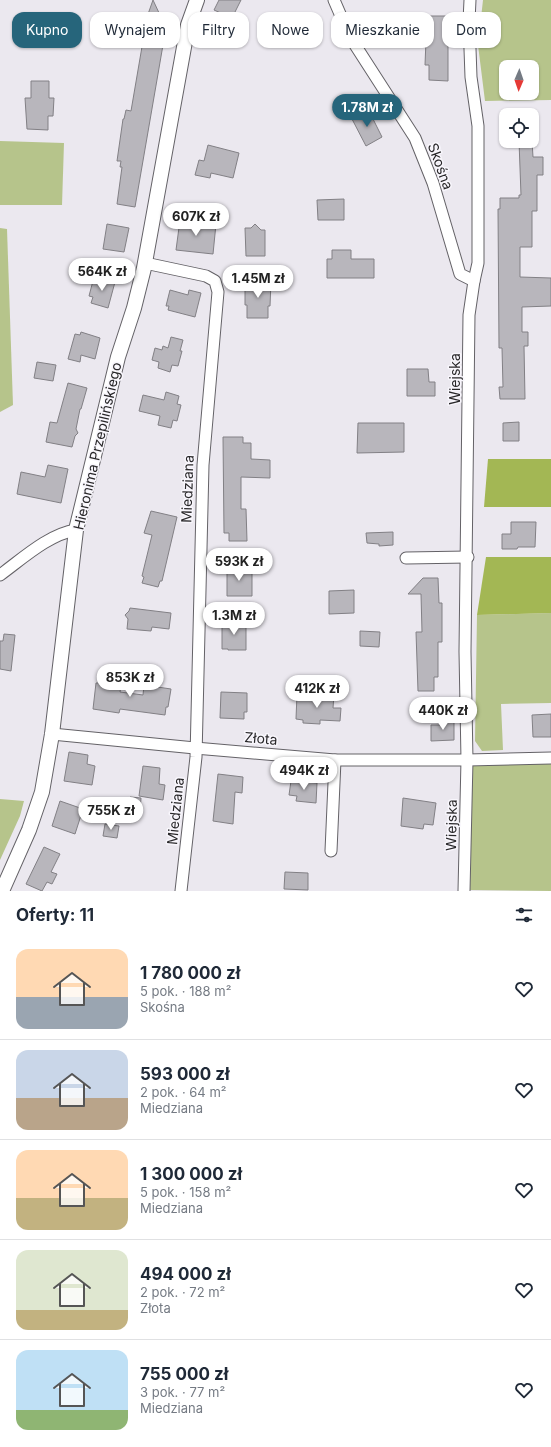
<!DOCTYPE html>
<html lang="pl">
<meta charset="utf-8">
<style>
body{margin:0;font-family:Inter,sans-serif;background:#f6f6f7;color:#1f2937;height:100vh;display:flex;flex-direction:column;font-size:15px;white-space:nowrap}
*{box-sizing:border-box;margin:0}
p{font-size:13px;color:#747a83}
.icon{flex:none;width:22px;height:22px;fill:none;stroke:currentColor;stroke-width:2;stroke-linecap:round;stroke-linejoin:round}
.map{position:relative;height:891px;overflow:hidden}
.panel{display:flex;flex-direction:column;background:#fff;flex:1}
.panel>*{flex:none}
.banner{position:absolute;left:12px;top:12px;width:527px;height:36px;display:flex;gap:8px}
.needle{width:26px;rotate:182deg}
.fabs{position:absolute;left:499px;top:60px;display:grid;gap:8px}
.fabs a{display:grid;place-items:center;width:40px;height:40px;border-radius:8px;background:#fff;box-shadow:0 1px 3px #0004;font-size:20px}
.price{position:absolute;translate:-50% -34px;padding:0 9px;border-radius:14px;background:#fff;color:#222;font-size:13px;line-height:26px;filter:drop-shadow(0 1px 2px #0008)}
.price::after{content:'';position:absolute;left:50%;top:24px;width:12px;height:9px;margin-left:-6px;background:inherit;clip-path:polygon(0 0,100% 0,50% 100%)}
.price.selected{background:#26657b;color:#fff}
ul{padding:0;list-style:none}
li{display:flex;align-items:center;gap:12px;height:100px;padding:0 16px}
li+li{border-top:1px solid #e0e1e3}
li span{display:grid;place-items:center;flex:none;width:112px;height:80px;border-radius:12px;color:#555}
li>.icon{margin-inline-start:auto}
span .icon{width:48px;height:48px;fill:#fffc;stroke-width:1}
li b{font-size:17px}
h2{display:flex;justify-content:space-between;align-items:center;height:48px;padding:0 16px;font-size:17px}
.tag{padding:0 14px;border-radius:12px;background:#fff;box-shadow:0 1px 3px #0004;font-size:14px;line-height:36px}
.tag.selected{background:#26657b;color:#fff}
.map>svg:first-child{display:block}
</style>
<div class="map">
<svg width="551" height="891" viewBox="0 0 551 891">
<rect width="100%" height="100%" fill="#ebe8ef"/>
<g fill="#b6c48b" fill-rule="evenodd">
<path d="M 483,0 L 551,0 L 551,100 L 485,101 L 478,45 ZM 506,67 L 532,67 L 532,93 L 506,93 Z"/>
<polygon points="0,141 64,143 62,205 0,205"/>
<polygon points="0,228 7,229 13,405 0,412"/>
<polygon points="551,613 551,703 501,704 503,750 482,751 475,741 477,615"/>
<polygon points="551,763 551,891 470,890 472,766"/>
<polygon points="0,799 24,801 20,816 0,860"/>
</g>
<g fill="#a3b754">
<polygon points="488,459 551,459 551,507 484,507"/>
<polygon points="486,557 551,557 551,613 477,615"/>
</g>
<g fill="#b8b6bc" stroke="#828085">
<polygon points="153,0 160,15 168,16 135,207 117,204 122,167 120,167 121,161 117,161 123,119 124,119 126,110 131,111 144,35 124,32 127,14 147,17"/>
<polygon points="219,0 241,0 232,18 214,10"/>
<polygon points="430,16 448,16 448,81 429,80 429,65 425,65 426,40 426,20 431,20"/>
<polygon points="31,81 49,81 49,98 54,98 53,116 48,116 48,130 27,129 25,98 31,98"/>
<polygon points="369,111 382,137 366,146 352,119"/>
<polygon points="519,141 532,141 533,157 543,157 543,175 537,175 537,211 532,211 532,247 520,247 520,277 551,278 551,306 522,307 522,332 528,332 528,346 524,346 525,399 500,399 499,387 503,387 502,348 499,348 498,209 500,209 500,198 519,198 519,195 521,195"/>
<polygon points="208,145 239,153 233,178 211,173 210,178 195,175 199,160 204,161"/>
<polygon points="344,199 344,220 318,220 317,200"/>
<polygon points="180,220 216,224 213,254 176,250"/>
<polygon points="107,224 129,228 124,252 103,249"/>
<polygon points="255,224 261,230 265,230 265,256 246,256 245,228 251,228"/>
<polygon points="332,250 351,250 351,259 374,259 374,278 327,278 327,259 332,259"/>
<polygon points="94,277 115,282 108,308 91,303 93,297 89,296"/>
<polygon points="245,281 271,281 270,306 268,306 268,318 247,318 247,305 245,305"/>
<polygon points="170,290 188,295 189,290 201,293 195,317 168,310 169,306 166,306"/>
<polygon points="81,332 100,338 95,359 81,355 80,362 68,359 75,334 80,335"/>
<polygon points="171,337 183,340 180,351 182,351 178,366 172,365 170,372 158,368 159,362 152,360 155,348 162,350 163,346 168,348"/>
<polygon points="37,362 56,365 53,381 34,378"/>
<polygon points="407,369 428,369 429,382 435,382 435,396 407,396"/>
<polygon points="68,383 87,388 81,409 80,409 76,429 78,433 75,436 72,447 46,442 50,422 57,423"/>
<polygon points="166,392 179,396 177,404 181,405 177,421 173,420 171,428 158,425 160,416 139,411 143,395 164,400"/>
<polygon points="519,422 519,441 503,441 503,423"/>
<polygon points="358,423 404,423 404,452 357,453"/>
<polygon points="223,437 243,437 243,443 251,443 251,459 270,460 270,478 241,477 241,509 246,509 247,541 229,541 229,533 224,533"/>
<polygon points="48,465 68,469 61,503 17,494 21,472 45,477"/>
<polygon points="151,511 177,517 162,581 160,581 158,587 142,583 144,577 142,576 152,535 144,533"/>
<polygon points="511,522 536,522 535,547 518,547 517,549 502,549 502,534 511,534"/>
<polygon points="393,532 393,545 379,546 379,544 367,543 366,533"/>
<polygon points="238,565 242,565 252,572 252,596 227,596 227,567 236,567"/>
<polygon points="423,578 438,578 439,603 442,603 442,642 438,642 438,677 434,677 434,691 418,691 416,632 422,632 421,594 408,594"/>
<polygon points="354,590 354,613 329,614 329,591"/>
<polygon points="130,608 171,613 169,629 152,627 151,631 127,629 128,619 125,615 129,611"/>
<polygon points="238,619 246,625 246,650 228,650 228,649 222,649 222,623 234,623"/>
<polygon points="360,631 380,632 379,647 360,646"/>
<polygon points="4,634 15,635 11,671 0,669 0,641 3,641"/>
<polygon points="100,676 122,679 120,692 143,695 144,685 171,689 168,707 166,707 165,715 120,709 119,713 93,709 96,683 100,683"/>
<polygon points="221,692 247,693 247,712 244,712 244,719 220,718"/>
<polygon points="297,694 334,695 333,708 341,708 340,721 320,720 320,724 303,723 303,720 296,719"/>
<polygon points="551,714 551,737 533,737 532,715"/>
<polygon points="441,719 454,719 454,740 431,741 431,725 442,725"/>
<polygon points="69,752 88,755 87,764 95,766 92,785 64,781"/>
<polygon points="143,766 160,768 159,784 165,785 163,800 139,796"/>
<polygon points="218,774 243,777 242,793 235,792 233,824 213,821"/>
<polygon points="291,781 317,783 316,803 296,801 297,796 289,795"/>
<polygon points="130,797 141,798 140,812 128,810"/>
<polygon points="403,798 436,803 433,825 424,824 423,829 401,826"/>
<polygon points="60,801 83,809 75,834 52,826"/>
<polygon points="105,824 119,826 117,838 103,836"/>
<polygon points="44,847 60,854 51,872 57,874 52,884 47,882 42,891 26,884"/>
<polygon points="285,872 308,873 308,890 284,889"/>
</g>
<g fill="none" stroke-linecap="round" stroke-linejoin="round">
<defs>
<g id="minor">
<polyline points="334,0 350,37 415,138 433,183 460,274 474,281"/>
<polyline points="145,263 206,276 215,281 218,292 203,465 196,757 181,891"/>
<polyline points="406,558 468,557"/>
<path d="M 0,575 C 22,559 49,534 76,530"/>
<polyline points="52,734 195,748 335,760 467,760 551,758"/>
<polyline points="331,851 335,760"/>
<polyline points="464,891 467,760 465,652 469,315 474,281 478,263 478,126 471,77 469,21 470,0"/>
</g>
<polyline id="tertiary" points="2,891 29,830 42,792 52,734 76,530 118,357 134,308 144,268 188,25 197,0"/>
</defs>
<use href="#minor" stroke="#646267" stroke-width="13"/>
<use href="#tertiary" stroke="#646267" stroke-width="16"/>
<use href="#minor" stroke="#fff" stroke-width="11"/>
<use href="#tertiary" stroke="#fff" stroke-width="14"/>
</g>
<g text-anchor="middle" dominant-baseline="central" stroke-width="3" stroke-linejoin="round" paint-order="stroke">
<g font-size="14" fill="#282729" stroke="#f8f6fc">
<text transform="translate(441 166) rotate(70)">Skośna</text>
<text transform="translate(454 379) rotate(-90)">Wiejska</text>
<text transform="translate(97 446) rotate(-77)">Hieronima Przepilińskiego</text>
<text transform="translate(187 489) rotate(-88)">Miedziana</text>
<text transform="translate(261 738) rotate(5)">Złota</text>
<text transform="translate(175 811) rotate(-84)">Miedziana</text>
<text transform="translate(451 825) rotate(-89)">Wiejska</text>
</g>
</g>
</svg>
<div class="fabs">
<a><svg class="needle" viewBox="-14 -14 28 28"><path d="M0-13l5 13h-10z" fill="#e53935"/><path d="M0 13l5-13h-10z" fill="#747a83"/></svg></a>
<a><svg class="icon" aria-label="locate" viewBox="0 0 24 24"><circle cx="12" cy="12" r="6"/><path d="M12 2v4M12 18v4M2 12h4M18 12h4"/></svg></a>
</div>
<b class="price selected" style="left:367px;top:128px">1.78M zł</b>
<b class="price" style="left:196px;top:237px">607K zł</b>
<b class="price" style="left:102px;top:292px">564K zł</b>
<b class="price" style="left:258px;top:299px">1.45M zł</b>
<b class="price" style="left:239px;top:582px">593K zł</b>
<b class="price" style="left:234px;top:636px">1.3M zł</b>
<b class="price" style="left:130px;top:698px">853K zł</b>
<b class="price" style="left:317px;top:709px">412K zł</b>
<b class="price" style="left:443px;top:731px">440K zł</b>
<b class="price" style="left:304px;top:791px">494K zł</b>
<b class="price" style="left:111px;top:831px">755K zł</b>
<div class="banner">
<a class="tag selected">Kupno</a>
<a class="tag">Wynajem</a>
<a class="tag">Filtry</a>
<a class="tag">Nowe</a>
<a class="tag">Mieszkanie</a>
<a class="tag">Dom</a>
</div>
</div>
<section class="panel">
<h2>Oferty: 11<svg class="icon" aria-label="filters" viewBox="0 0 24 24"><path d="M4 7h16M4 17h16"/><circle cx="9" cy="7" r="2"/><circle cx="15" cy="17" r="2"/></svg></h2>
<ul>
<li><span style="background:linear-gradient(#ffd9b3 60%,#9aa5b1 0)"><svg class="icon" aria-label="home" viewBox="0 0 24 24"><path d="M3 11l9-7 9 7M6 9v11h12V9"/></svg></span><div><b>1 780 000 zł</b><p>5 pok. · 188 m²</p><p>Skośna</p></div><svg class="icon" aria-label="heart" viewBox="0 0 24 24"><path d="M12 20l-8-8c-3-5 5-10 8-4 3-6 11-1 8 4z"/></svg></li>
<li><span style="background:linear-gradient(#c9d6e8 60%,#b9a48a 0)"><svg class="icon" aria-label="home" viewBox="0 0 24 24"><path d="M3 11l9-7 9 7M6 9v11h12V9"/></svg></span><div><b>593 000 zł</b><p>2 pok. · 64 m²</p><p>Miedziana</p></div><svg class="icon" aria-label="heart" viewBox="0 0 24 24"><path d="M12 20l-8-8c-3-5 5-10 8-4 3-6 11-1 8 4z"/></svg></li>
<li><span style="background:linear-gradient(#ffd9b3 60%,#c2b280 0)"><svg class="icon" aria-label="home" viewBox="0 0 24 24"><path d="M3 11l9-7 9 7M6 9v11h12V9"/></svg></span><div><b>1 300 000 zł</b><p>5 pok. · 158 m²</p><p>Miedziana</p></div><svg class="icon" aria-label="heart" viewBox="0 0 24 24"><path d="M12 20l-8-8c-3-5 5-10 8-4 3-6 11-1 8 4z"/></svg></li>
<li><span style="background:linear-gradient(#dfe7d0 75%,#c2b280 0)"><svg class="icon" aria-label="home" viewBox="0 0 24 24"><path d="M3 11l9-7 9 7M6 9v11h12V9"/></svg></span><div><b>494 000 zł</b><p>2 pok. · 72 m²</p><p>Złota</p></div><svg class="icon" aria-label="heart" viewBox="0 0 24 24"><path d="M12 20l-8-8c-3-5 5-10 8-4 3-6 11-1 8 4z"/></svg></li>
<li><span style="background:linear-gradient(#bfe0f5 75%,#8fb573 0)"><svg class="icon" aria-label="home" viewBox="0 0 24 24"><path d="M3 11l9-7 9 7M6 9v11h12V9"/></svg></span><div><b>755 000 zł</b><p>3 pok. · 77 m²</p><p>Miedziana</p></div><svg class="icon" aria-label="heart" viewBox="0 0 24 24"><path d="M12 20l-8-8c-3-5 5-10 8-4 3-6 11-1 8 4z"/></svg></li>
</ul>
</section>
